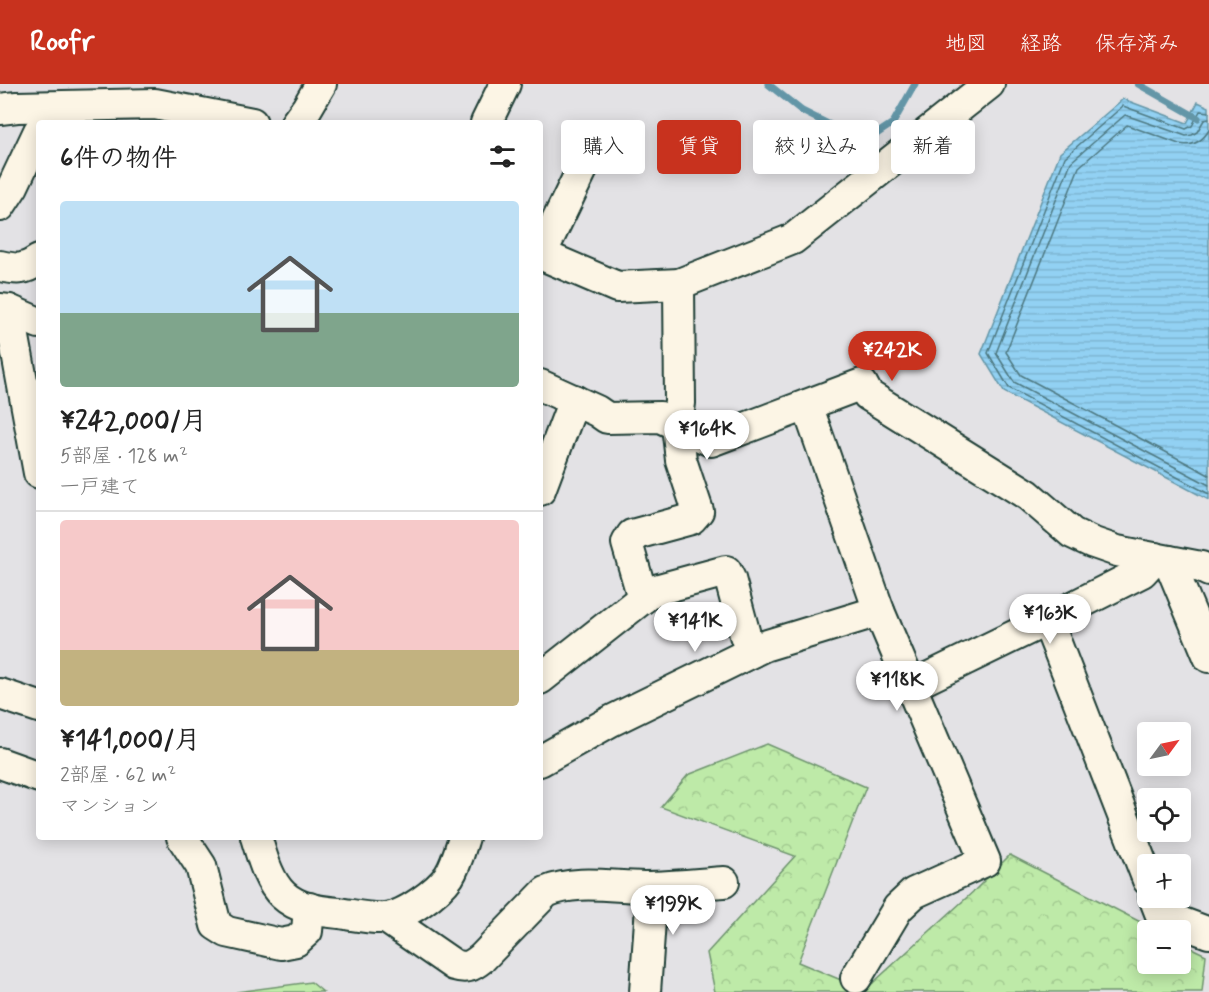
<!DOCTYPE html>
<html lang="ja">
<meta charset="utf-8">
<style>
body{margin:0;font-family:Mynerve,"Klee One",sans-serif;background:#f6f6f6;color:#222;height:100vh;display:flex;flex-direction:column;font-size:22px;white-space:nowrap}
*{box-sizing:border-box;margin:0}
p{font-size:20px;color:#767676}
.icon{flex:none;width:33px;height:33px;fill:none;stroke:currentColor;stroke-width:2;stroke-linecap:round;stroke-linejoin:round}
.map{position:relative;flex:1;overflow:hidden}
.side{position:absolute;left:36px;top:36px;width:507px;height:720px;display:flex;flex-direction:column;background:#fff;border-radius:6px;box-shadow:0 3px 15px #0003}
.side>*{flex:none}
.banner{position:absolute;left:561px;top:36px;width:558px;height:54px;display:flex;gap:12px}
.needle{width:39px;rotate:57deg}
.tools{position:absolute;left:1137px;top:638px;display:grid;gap:12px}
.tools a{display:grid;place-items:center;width:54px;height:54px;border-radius:6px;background:#fff;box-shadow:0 3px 15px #0003;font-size:30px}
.price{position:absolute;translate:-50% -51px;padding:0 14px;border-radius:21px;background:#fff;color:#222;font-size:20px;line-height:39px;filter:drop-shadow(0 2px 3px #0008)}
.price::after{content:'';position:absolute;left:50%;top:36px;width:18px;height:14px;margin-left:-9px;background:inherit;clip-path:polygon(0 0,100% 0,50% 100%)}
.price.on{background:#c8321e;color:#fff}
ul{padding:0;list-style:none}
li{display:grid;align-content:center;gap:12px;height:318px;padding:0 24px}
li+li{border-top:2px solid #e0e0e0}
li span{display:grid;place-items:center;height:186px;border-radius:6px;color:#555}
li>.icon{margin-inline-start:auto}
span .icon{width:108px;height:108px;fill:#fffc;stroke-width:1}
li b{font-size:26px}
h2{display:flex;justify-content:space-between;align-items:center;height:72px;padding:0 24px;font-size:26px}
.tag{padding:0 21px;border-radius:6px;background:#fff;box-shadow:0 3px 15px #0003;font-size:21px;line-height:54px}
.tag.on{background:#c8321e;color:#fff}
header{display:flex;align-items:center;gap:36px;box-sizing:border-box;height:84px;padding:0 30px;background:#c8321e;color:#fff}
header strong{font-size:28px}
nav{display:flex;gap:33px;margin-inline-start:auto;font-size:21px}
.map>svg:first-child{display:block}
</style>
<header>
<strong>Roofr</strong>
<nav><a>地図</a><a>経路</a><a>保存済み</a></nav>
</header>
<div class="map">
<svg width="1209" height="908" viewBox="0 0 1209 908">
<defs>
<pattern id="forest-crowns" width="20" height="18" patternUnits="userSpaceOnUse" patternTransform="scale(1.5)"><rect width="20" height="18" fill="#beeaa8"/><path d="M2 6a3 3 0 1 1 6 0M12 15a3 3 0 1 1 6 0" fill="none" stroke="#a3ca91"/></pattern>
<pattern id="water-rules" width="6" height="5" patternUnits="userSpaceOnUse" patternTransform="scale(1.5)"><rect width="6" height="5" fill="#92d1f3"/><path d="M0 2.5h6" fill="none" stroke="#7db4d1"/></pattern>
</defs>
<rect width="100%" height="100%" fill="#e3e2e5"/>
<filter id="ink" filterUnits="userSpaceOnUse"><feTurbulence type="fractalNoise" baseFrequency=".0167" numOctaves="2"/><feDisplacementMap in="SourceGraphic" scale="12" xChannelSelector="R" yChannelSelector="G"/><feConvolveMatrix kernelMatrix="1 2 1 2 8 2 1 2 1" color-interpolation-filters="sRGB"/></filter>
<g filter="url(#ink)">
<g fill="url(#forest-crowns)" stroke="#6e946e" stroke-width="1.5">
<polygon points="767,660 866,703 798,878 865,906 975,806 1010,771 1156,846 1148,846 1148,879 1180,879 1181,859 1206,871 1202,908 715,908 707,869 795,772 661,723 688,691"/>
<polygon points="311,898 323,908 236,908"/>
</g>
<polygon fill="url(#water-rules)" stroke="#6496a7" stroke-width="1.5" points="1123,15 1187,39 1198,18 1209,23 1209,416 1004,308 981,270 1060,69"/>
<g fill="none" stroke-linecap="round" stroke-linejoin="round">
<g stroke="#4d7880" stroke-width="1.5">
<polyline points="1209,28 1200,27 1192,42 1186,45 1123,22 1065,73 988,269 1009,304 1209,410"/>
<polyline points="1209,35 1204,36 1197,48 1192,51 1186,52 1125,31 1071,78 996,269 1014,298 1209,401"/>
<path d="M 1209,46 C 1202,58 1193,63 1179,60 L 1127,41 L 1079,83 L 1006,268 L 1021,291 L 1209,391"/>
</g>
<g stroke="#6496a7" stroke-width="7">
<polyline points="768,0 802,27 838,45 875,51 893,39 915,0"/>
<polyline points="1138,0 1198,34"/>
</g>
<defs>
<g id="minor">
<polyline points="0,25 17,23 155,20 252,39"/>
<polyline points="296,39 307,24 321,0"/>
<polyline points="486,39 505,0"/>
<polyline points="0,122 13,102 39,47"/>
<polyline points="540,170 617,203 679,200 793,155 989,0"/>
<polyline points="541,170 587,75"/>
<path d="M 0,182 C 18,186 24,186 39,176"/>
<polyline points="0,225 9,226 39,239"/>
<polyline points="9,226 39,389"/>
<polyline points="540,301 597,327 607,334 660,333 711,357 862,300 868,311 1028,411 1072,449 1091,458 1117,467 1201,483 1209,487"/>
<polyline points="807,321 879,527 985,777 914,809 898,824 856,894"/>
<polyline points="540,406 574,316"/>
<polyline points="1169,477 1209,573"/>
<polyline points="643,514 627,459 632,451 691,435 698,427 681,376 677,341 680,319 679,200"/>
<polyline points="1047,536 1148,796"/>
<polyline points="540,595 652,507 726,487 730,495 745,551 751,568"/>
<polyline points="911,602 1047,536 1142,488 1155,474"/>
<polyline points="0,610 39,623"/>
<polyline points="540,677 611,637 764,562 879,527"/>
<polyline points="0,679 39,693"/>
<polyline points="182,753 201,782 216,841 227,848 281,860 296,857 307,847 309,824"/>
<path d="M 256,753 C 262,772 268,797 283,811 C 298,825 319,827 339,829 C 353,831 371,835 385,834 C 404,833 438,808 449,792 C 456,781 460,766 464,753"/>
<polyline points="1154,813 1161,831 1209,849"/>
<path d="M 386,834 L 454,881 C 467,885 472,882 482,874 L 546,808 C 576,795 613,803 644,803 C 671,803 698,800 724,798"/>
<polyline points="645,908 651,822 645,803"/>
</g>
</defs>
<use href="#minor" stroke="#1f3d34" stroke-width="34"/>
<use href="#minor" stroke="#fcf5e5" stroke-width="30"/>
</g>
</g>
</svg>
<div class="tools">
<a><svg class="needle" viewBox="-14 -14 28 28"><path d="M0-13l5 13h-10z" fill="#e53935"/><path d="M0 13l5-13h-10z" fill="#767676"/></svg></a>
<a><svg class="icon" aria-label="locate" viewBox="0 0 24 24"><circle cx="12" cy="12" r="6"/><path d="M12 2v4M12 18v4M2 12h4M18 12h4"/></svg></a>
<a>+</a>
<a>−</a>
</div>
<b class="price on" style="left:892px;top:298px">¥242K</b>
<b class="price" style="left:707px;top:377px">¥164K</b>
<b class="price" style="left:1050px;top:561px">¥163K</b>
<b class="price" style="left:695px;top:569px">¥141K</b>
<b class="price" style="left:897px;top:628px">¥118K</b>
<b class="price" style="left:673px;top:852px">¥199K</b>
<div class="banner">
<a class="tag">購入</a>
<a class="tag on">賃貸</a>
<a class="tag">絞り込み</a>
<a class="tag">新着</a>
</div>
<section class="side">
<h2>6件の物件<svg class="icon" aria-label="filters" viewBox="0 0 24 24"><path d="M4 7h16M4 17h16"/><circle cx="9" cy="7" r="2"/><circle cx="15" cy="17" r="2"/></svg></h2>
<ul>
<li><span style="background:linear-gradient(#bfe0f5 60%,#7fa58c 0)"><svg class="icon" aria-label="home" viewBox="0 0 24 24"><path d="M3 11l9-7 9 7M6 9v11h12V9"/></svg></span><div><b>¥242,000/月</b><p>5部屋 · 128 m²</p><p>一戸建て</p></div></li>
<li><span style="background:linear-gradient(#f6c9c9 70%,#c2b280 0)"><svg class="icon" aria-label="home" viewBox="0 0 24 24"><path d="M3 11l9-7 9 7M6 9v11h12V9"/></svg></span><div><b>¥141,000/月</b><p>2部屋 · 62 m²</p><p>マンション</p></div></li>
</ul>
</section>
</div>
